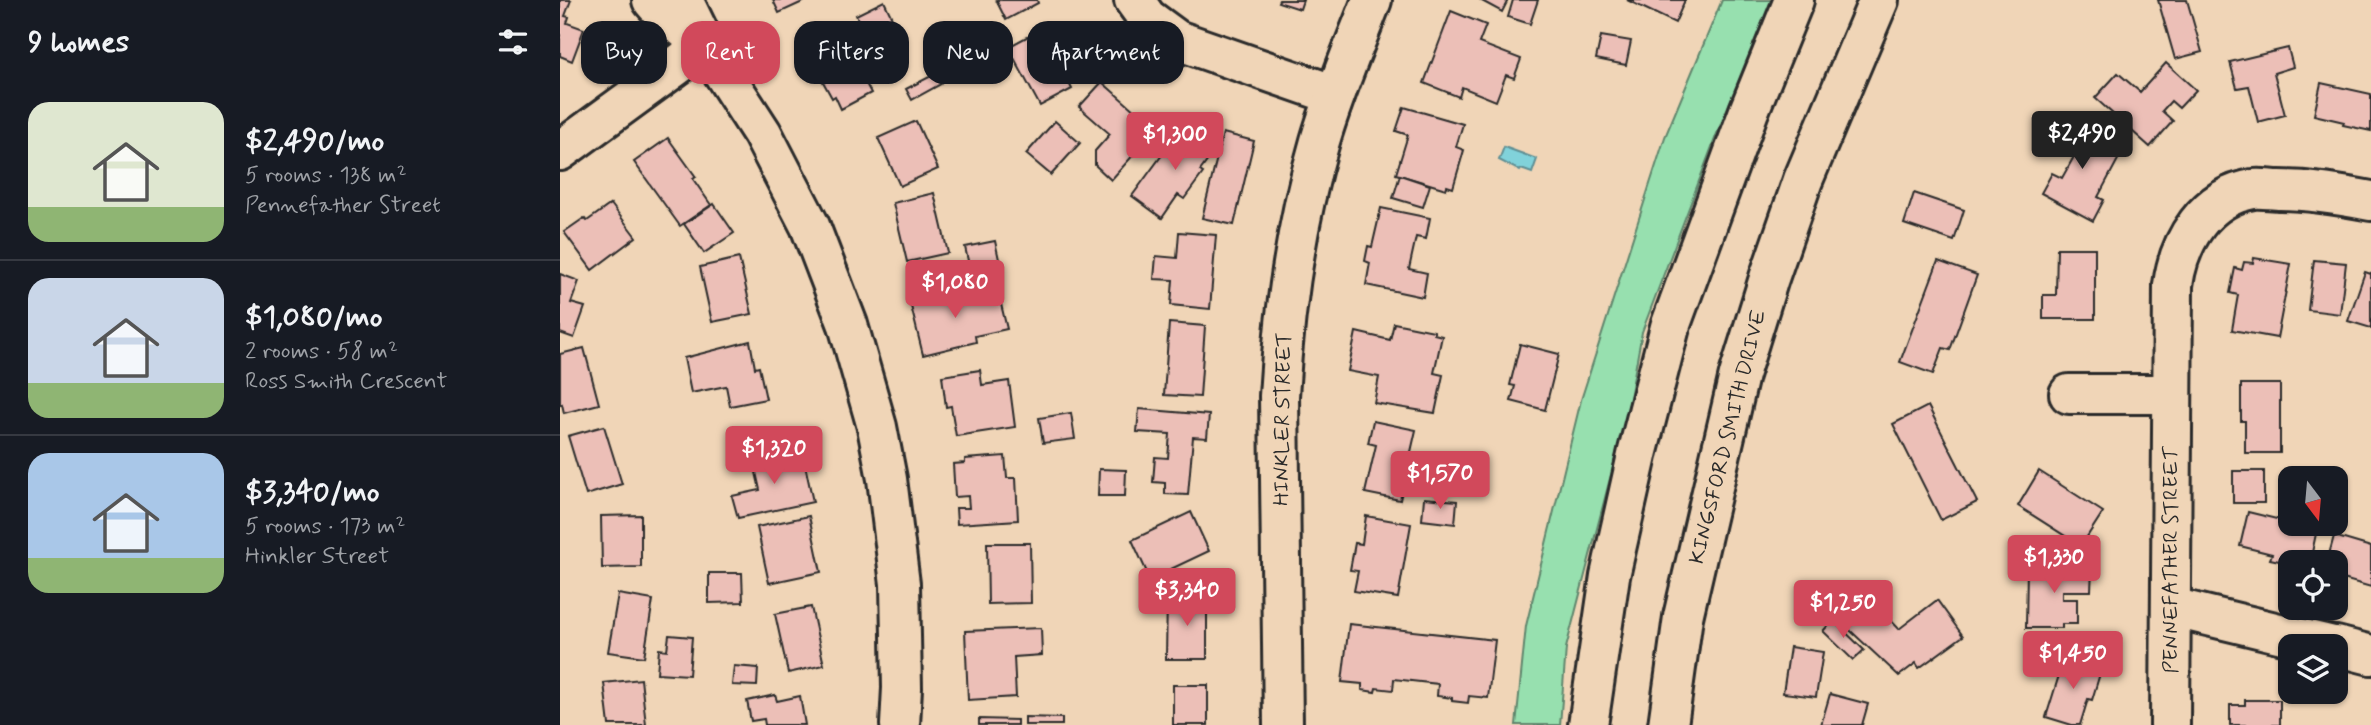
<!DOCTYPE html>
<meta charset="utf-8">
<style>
body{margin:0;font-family:Mynerve,sans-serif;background:#242831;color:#f1f3f6;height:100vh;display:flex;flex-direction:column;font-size:26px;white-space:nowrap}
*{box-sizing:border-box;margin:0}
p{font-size:23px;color:#9ea1a6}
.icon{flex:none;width:38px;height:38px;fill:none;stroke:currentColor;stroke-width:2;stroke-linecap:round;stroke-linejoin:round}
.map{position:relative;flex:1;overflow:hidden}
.drawer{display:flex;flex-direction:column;background:#171b24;width:560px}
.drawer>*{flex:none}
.banner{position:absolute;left:21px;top:21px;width:665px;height:63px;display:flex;gap:14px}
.needle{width:46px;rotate:164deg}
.buttons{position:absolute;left:1718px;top:466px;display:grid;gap:14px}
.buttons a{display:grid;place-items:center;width:70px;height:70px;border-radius:14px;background:#171b24;box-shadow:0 2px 5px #0004;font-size:35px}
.price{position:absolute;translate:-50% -60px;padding:0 16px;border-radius:7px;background:#d1495b;color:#fff;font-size:23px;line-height:46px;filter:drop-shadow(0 2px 4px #0008)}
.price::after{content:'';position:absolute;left:50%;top:42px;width:21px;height:16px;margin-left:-10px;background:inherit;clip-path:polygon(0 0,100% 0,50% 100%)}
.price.current{background:#222;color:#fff}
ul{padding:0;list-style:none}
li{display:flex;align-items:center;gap:21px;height:175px;padding:0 28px}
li+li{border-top:2px solid #363941}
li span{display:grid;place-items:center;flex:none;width:196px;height:140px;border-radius:21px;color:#555}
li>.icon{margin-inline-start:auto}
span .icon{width:84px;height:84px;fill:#fffc;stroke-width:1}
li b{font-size:30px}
h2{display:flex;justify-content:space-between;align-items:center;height:84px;padding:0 28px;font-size:30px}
.chip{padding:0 24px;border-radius:21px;background:#171b24;box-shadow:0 2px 5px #0004;font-size:24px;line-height:63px}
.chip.current{background:#d1495b;color:#fff}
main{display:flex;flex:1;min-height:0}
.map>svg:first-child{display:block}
</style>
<main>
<section class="drawer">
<h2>9 homes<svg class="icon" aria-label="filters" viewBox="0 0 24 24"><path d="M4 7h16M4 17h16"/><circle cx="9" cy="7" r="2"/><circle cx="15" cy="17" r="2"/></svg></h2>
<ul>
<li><span style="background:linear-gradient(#dfe7d0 75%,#8fb573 0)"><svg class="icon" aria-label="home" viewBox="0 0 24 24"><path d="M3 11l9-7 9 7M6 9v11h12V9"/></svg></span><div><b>$2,490/mo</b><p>5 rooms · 138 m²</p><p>Pennefather Street</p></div></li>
<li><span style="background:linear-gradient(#c9d6e8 75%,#8fb573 0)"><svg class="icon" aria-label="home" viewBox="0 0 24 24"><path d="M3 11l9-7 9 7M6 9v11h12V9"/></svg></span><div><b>$1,080/mo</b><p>2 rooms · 58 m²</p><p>Ross Smith Crescent</p></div></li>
<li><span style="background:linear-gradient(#a9c7e8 75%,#8fb573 0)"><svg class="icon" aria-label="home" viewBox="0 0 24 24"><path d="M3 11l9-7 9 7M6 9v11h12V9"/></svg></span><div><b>$3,340/mo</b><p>5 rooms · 173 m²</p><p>Hinkler Street</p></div></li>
</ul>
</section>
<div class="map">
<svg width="1811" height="725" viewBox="0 0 1811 725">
<rect width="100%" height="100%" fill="#f0d5b7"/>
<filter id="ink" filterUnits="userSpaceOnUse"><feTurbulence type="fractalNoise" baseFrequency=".0143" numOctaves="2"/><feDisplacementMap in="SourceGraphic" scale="14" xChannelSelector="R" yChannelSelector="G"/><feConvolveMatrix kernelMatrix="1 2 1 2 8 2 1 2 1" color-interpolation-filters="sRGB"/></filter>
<g filter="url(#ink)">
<polygon fill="#97e0af" stroke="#61866d" stroke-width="2" points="1162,0 1211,0 1156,136 1082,332 1068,409 1006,648 1000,725 956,725 966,626 1021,400 1105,137"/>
<polygon fill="#81d2da" stroke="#5f8f94" stroke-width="2" points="944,147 977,159 972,173 961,169 960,171 939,160"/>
<g fill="#ecbfb7" stroke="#2b2b2b" stroke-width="2">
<polygon points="0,0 11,0 5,16 9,17 7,23 24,29 12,61 0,56"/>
<polygon points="213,0 247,0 219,13"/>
<polygon points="436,0 477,0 478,3 446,20"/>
<polygon points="719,0 743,0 740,9 718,2"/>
<polygon points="920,0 948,0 942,12"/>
<polygon points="953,0 978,0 970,24 948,17"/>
<polygon points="1067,0 1125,0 1115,23"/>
<polygon points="1598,0 1627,0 1642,52 1615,59"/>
<polygon points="324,1 334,22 306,36 296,15"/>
<polygon points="891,11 926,25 919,43 961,59 954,78 946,75 936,101 902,87 899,97 864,83"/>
<polygon points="487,26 504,58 498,62 512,89 480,106 448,47"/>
<polygon points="1041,36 1071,41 1066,65 1036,59"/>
<polygon points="282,38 311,93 281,109 275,96 272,98 261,78 264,76 252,54"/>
<polygon points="1728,48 1733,67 1714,73 1725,115 1698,122 1689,86 1677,88 1670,62"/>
<polygon points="1606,63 1636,90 1619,108 1611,101 1602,111 1613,121 1590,147 1535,98 1558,73 1580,92"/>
<polygon points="375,74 381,84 352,100 346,89"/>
<polygon points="542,82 592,126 573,148 577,151 551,180 535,165 535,151 550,134 519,107"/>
<polygon points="1761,83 1811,94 1811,131 1783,125 1784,122 1754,115"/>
<polygon points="844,107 903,124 896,147 904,150 893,188 887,186 886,189 836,174 848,135 836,131"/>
<polygon points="1503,120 1562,152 1538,197 1544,200 1533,221 1481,193 1492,173 1502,178 1516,153 1492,141"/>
<polygon points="356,121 378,169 340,186 318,138"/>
<polygon points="495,121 520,143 491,175 466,154"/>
<polygon points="624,125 656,149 640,171 643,173 624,199 618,195 602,218 572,196"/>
<polygon points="663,133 694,141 674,225 642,218"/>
<polygon points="108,138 136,177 133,179 151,205 120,226 74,162"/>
<polygon points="840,175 870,185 863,207 833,198"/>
<polygon points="374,193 388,253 347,262 333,203"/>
<polygon points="1354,193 1404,210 1394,241 1344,224"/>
<polygon points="51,204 76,237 32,270 4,232 24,218 27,221"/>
<polygon points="154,204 174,233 144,253 124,224"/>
<polygon points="821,208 870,218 866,239 856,237 849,269 867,273 863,297 806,285 810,263 805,261 808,246 812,247"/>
<polygon points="619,232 656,235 650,309 611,305 613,280 594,279 596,256 617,258"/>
<polygon points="435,241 440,264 410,270 405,247"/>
<polygon points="1497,248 1535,248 1535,319 1483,319 1483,295 1496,295"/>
<polygon points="179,258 192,314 152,322 140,267"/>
<polygon points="1694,258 1731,264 1717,338 1672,330 1678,295 1670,293 1675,268 1682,270 1684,262 1693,263"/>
<polygon points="1754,260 1786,263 1780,314 1748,310"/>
<polygon points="1378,261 1417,275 1390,350 1383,348 1373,374 1340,362"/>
<polygon points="1805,272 1811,274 1811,328 1788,321"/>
<polygon points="0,274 19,281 11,303 25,307 14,338 0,333"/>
<polygon points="403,289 407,304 439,296 447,329 415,336 416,342 363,355 350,302"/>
<polygon points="609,323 645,326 640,397 604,395"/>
<polygon points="834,323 874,331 874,334 882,336 874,373 883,375 875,413 814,403 819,377 788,371 796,332 830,340"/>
<polygon points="190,341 195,368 199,367 206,399 170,406 166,386 131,393 124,358"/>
<polygon points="960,344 999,354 985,410 951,401 955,386 950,385"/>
<polygon points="24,348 39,404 4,413 2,404 0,405 0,354"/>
<polygon points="420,370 422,385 449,381 455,427 396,436 391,406 386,407 382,376"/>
<polygon points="1681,384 1720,384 1720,453 1685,453 1685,421 1681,421"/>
<polygon points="1368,406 1417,502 1381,520 1333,424"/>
<polygon points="579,409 649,415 647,438 633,437 628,495 605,494 605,483 593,482 595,457 608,458 610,434 577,432"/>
<polygon points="511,413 515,439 483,443 479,418"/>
<polygon points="813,421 856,430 840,500 805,493 816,445 808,443"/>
<polygon points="44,426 62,484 26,495 8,436"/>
<polygon points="216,445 221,470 245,465 253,502 178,518 172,496 200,490 191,450"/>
<polygon points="445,456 447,478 456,478 458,520 397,524 396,508 409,508 408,496 395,497 393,464 405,463 405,459"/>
<polygon points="539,469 566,470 565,496 538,496"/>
<polygon points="1479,471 1543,512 1521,546 1458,506"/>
<rect x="1673" y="471" width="31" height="32"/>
<polygon points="864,498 897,501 895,524 862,520"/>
<polygon points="631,512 649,551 590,579 572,540"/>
<polygon points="1688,512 1757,529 1750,562 1731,562 1731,569 1722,567 1724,562 1710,559 1712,554 1680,546"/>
<polygon points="81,515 81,567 42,568 41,516"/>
<polygon points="249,516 261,572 209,583 197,527"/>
<polygon points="806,516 851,524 838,598 794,591 798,571 790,570 795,543 802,544"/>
<polygon points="1774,536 1811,547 1811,587 1776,577 1776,562 1767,562"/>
<polygon points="427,543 470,543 471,603 428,604"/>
<polygon points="1467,567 1532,568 1531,591 1502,591 1502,599 1517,599 1517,624 1502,624 1502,628 1466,628"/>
<polygon points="149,573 182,573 183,602 149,603"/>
<polygon points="58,594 93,600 84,657 48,652"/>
<polygon points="1307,595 1339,629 1377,600 1403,636 1359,668 1356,663 1339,676 1279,620"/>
<polygon points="607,596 647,596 647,659 606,659"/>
<polygon points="251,607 264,665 228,673 215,614"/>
<polygon points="1273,620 1304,650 1293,660 1263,631"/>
<polygon points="789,624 935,640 928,698 909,696 908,703 892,701 892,698 877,696 878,684 834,679 833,690 816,688 815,692 802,690 802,684 782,682"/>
<polygon points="481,628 482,655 454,657 456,697 408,700 405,631"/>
<polygon points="109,635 132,637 129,675 97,673 99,649 107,650"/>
<polygon points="1230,647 1263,652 1256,697 1223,693"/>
<polygon points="1505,656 1542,667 1532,700 1528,699 1520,725 1512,725 1486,717"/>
<polygon points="174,666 198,668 197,686 172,685"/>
<polygon points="81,679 86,725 49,725 44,683"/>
<rect x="613" y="685" width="35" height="40"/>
<polygon points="1270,694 1308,704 1302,725 1261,725"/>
<polygon points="215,695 217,701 240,696 245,725 205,725 204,719 191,721 187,701"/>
<polygon points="1685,700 1720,700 1720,725 1670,725 1670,705 1685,705"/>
<polygon points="465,717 502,718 502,725 465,725"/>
<polygon points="419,719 457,720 457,725 419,725"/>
</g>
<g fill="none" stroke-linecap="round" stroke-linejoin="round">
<defs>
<g id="minor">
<polyline points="92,0 105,15 138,39"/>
<polyline points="123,0 145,45 202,133 250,226 288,325 317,427 327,479 340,584 342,688 340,725"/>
<polyline points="574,0 587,18 617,40 775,95"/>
<polyline points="0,151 145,45"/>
<polyline points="1509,394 1612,394"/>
<polyline points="1611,607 1773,646"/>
<polyline points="1776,646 1811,655"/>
<path d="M 723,725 L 719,396 C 724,310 736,224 760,141 C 774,93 794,47 812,0"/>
<path d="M 1610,725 L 1613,285 C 1619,241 1645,197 1693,189 C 1702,188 1712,190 1720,190 C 1751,190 1780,195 1811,201"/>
</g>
<g id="major">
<polyline points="1028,725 1050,576 1078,451 1110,327 1189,111 1234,0"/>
<polyline points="1108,725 1123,617 1179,375 1209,278 1243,180 1319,0"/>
</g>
</defs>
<use href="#minor" stroke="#2b2b2b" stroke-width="44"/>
<use href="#major" stroke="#2b2b2b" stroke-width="44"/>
<use href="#minor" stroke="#f0d5b7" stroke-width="38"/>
<use href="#major" stroke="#f0d5b7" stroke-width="38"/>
</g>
</g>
<g text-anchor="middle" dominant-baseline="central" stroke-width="6" stroke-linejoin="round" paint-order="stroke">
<g font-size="21" fill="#2b2b2b" stroke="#f0d5b7">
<text transform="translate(723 419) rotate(-89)">HINKLER STREET</text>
<text transform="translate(1168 437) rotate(-76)">KINGSFORD SMITH DRIVE</text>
<text transform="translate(1611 560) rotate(-90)">PENNEFATHER STREET</text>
</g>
</g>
</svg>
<div class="buttons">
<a><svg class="needle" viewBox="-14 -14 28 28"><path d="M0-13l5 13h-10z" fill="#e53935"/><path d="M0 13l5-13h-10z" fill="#9ea1a6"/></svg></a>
<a><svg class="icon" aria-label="locate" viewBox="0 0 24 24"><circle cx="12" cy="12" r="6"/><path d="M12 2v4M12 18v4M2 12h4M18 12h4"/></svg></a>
<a><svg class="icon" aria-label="layers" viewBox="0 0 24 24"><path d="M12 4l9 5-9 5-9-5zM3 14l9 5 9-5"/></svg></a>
</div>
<b class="price current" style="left:1522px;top:171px">$2,490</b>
<b class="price" style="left:615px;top:172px">$1,300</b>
<b class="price" style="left:395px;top:320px">$1,080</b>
<b class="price" style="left:214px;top:486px">$1,320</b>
<b class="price" style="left:880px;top:511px">$1,570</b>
<b class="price" style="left:1494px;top:595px">$1,330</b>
<b class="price" style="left:627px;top:628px">$3,340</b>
<b class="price" style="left:1283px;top:640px">$1,250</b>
<b class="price" style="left:1513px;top:691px">$1,450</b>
<div class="banner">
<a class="chip">Buy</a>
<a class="chip current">Rent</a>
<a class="chip">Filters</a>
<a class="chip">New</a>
<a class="chip">Apartment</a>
</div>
</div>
</main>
